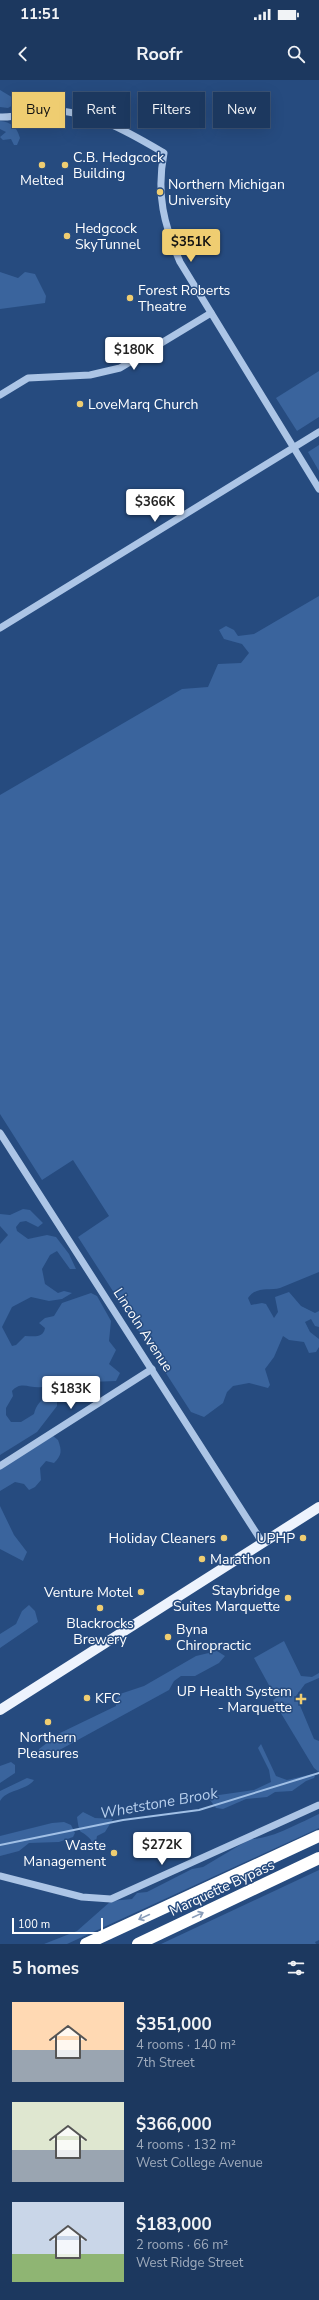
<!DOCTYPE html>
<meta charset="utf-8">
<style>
body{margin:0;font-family:"Nunito Sans",sans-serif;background:#253f65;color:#f1f3f6;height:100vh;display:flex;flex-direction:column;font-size:15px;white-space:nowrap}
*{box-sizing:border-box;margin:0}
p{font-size:13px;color:#a0acbd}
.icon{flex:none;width:22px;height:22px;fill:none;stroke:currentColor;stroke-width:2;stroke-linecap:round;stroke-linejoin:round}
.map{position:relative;height:1864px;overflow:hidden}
.sheet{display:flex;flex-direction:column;background:#1c385f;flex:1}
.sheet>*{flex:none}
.guide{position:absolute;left:12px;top:12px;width:295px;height:36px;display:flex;gap:8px}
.scale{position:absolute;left:12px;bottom:10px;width:91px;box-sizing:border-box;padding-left:4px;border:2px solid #fff;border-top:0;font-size:11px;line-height:14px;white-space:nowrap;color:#fff;-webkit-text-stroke:3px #264b7f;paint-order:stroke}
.price{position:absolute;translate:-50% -34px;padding:0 9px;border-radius:4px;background:#fff;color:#222;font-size:13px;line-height:26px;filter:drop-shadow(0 1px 2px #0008)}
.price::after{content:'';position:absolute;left:50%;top:24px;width:12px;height:9px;margin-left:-6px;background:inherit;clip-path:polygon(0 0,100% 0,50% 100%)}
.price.current{background:#efcd71;color:#111}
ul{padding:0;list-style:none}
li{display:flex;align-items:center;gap:12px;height:100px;padding:0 12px}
li span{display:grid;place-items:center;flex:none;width:112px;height:80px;border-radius:0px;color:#555}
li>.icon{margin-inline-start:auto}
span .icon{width:48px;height:48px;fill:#fffc;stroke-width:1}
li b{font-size:17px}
h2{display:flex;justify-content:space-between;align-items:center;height:48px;padding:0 12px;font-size:17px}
.chip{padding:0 14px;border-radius:0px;background:#1c385f;box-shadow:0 4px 16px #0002,0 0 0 1px #3a5274;font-size:14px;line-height:36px}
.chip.current{background:#efcd71;color:#111}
.status{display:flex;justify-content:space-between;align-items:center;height:28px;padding:0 20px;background:#1c385f;direction:ltr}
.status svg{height:11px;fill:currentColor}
header{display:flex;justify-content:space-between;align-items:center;height:52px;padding:0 12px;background:#1c385f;font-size:18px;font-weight:700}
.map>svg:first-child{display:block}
</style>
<div class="status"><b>11:51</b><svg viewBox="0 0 49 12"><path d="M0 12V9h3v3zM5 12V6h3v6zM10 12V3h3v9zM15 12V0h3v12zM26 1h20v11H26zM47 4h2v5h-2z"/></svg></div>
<header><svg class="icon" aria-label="back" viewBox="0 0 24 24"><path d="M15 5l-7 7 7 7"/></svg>Roofr<svg class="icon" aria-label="search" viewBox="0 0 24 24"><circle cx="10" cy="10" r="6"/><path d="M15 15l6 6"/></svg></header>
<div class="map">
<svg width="319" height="1864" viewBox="0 0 319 1864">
<rect width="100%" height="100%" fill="#264b7f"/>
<g fill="#3a649d">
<polygon points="0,10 15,19 15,24 8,28 0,27"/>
<path d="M 0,41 C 11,42 17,47 20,58 L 17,65 L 14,65 L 11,59 L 3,60 L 0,57 L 6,52 L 0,49 Z"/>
<polygon points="0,192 18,198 25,192 35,194 46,216 45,223 0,229"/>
<polygon points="319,291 319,337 297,351 276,318"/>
<polygon points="319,365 319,391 308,372"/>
<path d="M 319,516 L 319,1192 C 306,1197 293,1203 280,1208 C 269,1211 256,1206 248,1218 L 251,1225 L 262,1223 L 266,1224 L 274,1238 L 278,1232 L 275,1217 L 289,1212 L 301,1226 L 315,1233 L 319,1231 L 319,1247 L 315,1246 L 311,1239 L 305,1242 L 310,1252 L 319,1259 L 319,1267 L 316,1272 L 309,1273 L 304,1262 L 289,1260 L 283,1256 L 274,1277 L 265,1289 L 270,1305 L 268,1308 L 249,1303 L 233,1306 L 227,1312 L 223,1323 L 204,1337 L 191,1332 L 78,1157 L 109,1136 L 73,1080 L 42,1100 L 0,1034 L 0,715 L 182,609 L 208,607 L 218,584 L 241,583 L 249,573 L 242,564 L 224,559 L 219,550 L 226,546 L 234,550 L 238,556 L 254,554 Z"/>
<path d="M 23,1129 L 30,1130 L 43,1143 L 38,1147 L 26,1141 L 20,1142 L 16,1147 L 17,1151 L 28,1159 L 47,1155 L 56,1157 L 69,1174 L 76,1189 L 70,1189 L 57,1171 L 50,1175 L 42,1189 L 45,1204 L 58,1213 L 64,1211 L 72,1213 L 62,1219 L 49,1221 L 31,1217 L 12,1227 L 2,1247 L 12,1266 L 16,1265 L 25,1256 C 33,1256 43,1259 45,1248 L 39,1243 L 45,1238 L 54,1236 L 62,1223 L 91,1213 L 97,1216 L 111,1241 L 109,1261 L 116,1270 L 109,1284 L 120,1293 L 116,1301 L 89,1302 L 85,1313 L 63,1297 C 56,1300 49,1306 42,1307 C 30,1309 21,1300 12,1311 L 13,1316 L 6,1328 L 6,1335 L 11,1342 L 21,1342 L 34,1334 C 36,1323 47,1311 57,1322 L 57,1326 L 37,1352 L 0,1375 L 0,1164 L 8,1155 L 0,1146 L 0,1134 L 10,1135 Z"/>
<path d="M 53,1356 L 58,1360 C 62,1371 62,1375 54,1383 L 46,1381 L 40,1388 L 41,1400 L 35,1407 L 29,1410 L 24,1404 L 15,1402 L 0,1411 L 0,1389 Z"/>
<polygon points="0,1426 14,1455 27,1472 23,1481 0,1469"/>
<polygon points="29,1525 35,1531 38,1542 0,1568 0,1554 16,1544 22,1531"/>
<polygon points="284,1561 301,1596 312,1597 319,1593 319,1598 305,1604 296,1616 314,1659 319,1661 319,1692 314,1688 273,1620 276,1618 254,1578"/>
<polygon points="217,1571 225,1576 219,1583 195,1596 181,1596 174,1601 169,1610 54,1673 44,1677 40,1675 39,1669 60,1653 116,1626 116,1619 120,1614 144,1606 196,1576"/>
<polygon points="261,1664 276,1696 287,1700 313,1694 315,1696 314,1698 306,1701 292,1711 275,1712 267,1717 246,1719 223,1729 216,1728 210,1720 212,1716 254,1710 271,1702 269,1690 258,1668"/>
<polygon points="11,1682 15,1685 15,1693 0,1703 0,1686"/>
<path d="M 27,1698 L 34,1700 C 26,1711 7,1709 0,1721 L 0,1711 Z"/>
<path d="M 83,1732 L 95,1738 L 113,1739 L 105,1752 L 97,1756 L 95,1767 L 92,1770 L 91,1760 C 80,1747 80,1759 77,1737 Z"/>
<path d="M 319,1734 L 319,1748 L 67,1864 L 44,1864 L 77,1851 L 111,1821 L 132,1819 L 137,1813 L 147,1812 L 192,1789 L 203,1787 L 250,1759 C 270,1760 301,1742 319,1734 Z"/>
<polygon points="64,1742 71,1745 75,1753 73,1757 59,1762 29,1763 19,1771 0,1776 0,1756 52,1743"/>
<polygon points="319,1790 319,1860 315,1862 316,1864 161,1864"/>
</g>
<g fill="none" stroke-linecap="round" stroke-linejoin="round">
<polyline stroke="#a1c0e6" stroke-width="2" points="0,1765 123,1740 199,1730 319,1693"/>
<g stroke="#acc5e6" stroke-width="7">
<path d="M 0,37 C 17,38 34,31 51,31 C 92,30 130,53 164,73 C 156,114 164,145 180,182 L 319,409"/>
<polyline points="0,315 28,298 90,295 120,288 211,233"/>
<polyline points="0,548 319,352"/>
<polyline points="0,1053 262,1462"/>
<polyline points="0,1386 152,1289"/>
<polyline points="0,1796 82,1817 111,1819 319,1725"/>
</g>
<polyline stroke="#edf3fd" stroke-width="10" points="0,1630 319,1427"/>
<g stroke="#fff" stroke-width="12">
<polyline points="86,1864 319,1756"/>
<polyline points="138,1864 319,1778"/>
</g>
</g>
<defs><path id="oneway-shaft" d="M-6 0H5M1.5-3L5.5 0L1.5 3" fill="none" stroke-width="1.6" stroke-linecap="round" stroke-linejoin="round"/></defs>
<g stroke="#889cb9">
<use href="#oneway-shaft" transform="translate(198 1835) rotate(-25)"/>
<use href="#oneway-shaft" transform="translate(144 1837) rotate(155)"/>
</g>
<g fill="#efcd71" stroke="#264b7f" stroke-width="1.5">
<circle cx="42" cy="85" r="4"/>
<circle cx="65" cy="85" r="4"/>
<circle cx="160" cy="112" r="4"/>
<circle cx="67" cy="156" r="4"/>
<circle cx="130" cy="218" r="4"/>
<circle cx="80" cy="324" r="4"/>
<circle cx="224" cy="1458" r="4"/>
<circle cx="303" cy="1458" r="4"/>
<circle cx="202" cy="1479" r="4"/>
<circle cx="141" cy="1512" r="4"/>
<circle cx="288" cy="1518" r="4"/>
<circle cx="100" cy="1528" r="4"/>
<circle cx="168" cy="1557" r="4"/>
<circle cx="87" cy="1618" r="4"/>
<path d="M299 1613h4v4h4v4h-4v4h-4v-4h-4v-4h4z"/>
<circle cx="48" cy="1642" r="4"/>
<circle cx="114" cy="1773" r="4"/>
</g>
<g text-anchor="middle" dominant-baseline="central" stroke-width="3" stroke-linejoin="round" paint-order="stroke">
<g font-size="14" fill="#fff" stroke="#264b7f" text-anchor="start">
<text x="73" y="77">C.B. Hedgcock<tspan x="73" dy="16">Building</tspan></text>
<text x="42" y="100" text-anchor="middle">Melted</text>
<text x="168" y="104">Northern Michigan<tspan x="168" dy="16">University</tspan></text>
<text x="75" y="148">Hedgcock<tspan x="75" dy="16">SkyTunnel</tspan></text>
<text x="138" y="210">Forest Roberts<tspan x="138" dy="16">Theatre</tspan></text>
<text x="88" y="324">LoveMarq Church</text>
<text x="216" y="1458" text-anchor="end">Holiday Cleaners</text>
<text x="295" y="1458" text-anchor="end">UPHP</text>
<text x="210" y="1479">Marathon</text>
<text x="280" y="1510" text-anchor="end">Staybridge<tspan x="280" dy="16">Suites Marquette</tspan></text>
<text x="133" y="1512" text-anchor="end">Venture Motel</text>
<text x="100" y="1543" text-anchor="middle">Blackrocks<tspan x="100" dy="16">Brewery</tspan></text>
<text x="176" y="1549">Byna<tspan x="176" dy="16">Chiropractic</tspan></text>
<text x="292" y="1611" text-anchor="end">UP Health System<tspan x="292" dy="16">- Marquette</tspan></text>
<text x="95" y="1618">KFC</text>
<text x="48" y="1657" text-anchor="middle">Northern<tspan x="48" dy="16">Pleasures</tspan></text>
<text x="106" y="1765" text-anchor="end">Waste<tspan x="106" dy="16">Management</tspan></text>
</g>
<g font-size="14" fill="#fff" stroke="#264b7f">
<text transform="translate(143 1250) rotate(57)">Lincoln Avenue</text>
<text transform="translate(222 1808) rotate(-25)">Marquette Bypass</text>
</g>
<g font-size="15" font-style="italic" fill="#b7cfed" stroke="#264b7f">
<text transform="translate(159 1723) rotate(-10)">Whetstone Brook</text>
</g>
</g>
</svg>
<div class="scale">100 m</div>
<b class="price current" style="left:191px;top:183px">$351K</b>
<b class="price" style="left:134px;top:291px">$180K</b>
<b class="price" style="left:155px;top:443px">$366K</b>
<b class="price" style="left:71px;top:1330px">$183K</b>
<b class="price" style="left:162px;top:1786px">$272K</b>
<div class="guide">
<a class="chip current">Buy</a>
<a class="chip">Rent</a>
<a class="chip">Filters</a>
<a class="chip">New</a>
</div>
</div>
<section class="sheet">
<h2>5 homes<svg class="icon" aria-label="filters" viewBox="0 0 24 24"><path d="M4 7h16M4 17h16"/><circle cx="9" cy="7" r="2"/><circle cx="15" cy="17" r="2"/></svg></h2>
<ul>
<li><span style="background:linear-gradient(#ffd9b3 60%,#9aa5b1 0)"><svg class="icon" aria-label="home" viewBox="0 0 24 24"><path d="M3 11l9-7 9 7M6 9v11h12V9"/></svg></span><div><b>$351,000</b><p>4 rooms · 140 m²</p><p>7th Street</p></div></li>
<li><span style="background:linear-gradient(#dfe7d0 60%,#9aa5b1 0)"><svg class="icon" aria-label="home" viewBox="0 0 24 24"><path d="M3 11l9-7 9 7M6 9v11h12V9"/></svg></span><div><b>$366,000</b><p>4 rooms · 132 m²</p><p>West College Avenue</p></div></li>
<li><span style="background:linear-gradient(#c9d6e8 65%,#8fb573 0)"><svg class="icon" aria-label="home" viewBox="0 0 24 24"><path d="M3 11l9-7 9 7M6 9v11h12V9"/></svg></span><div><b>$183,000</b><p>2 rooms · 66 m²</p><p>West Ridge Street</p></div></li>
</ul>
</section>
